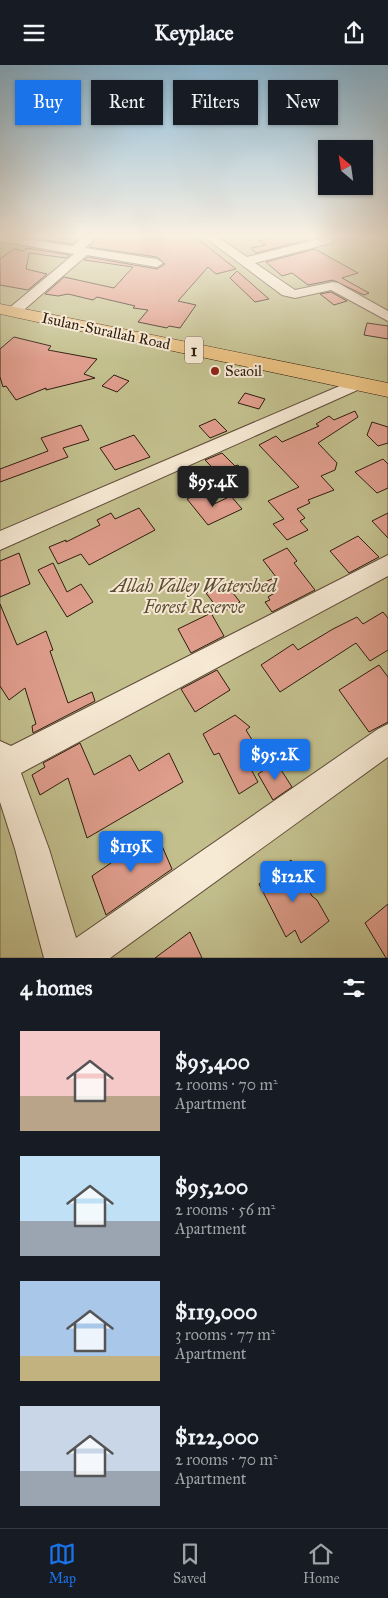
<!DOCTYPE html>
<meta charset="utf-8">
<style>
body{margin:0;font-family:"IM FELL Great Primer",serif;background:#20242c;color:#f1f3f6;height:100vh;display:flex;flex-direction:column;font-size:19px;white-space:nowrap}
*{box-sizing:border-box;margin:0}
p{font-size:16px;color:#9ea1a6}
.icon{flex:none;width:28px;height:28px;fill:none;stroke:currentColor;stroke-width:2;stroke-linecap:round;stroke-linejoin:round}
.map{position:relative;height:893px;overflow:hidden}
.panel{display:flex;flex-direction:column;background:#171b24;flex:1}
.panel>*{flex:none}
.top-card{position:absolute;left:15px;top:15px;width:359px;height:45px;display:flex;gap:10px}
.needle{width:32px;rotate:331deg}
.fabs{position:absolute;left:318px;top:75px;display:grid;gap:10px}
.fabs a{display:grid;place-items:center;width:55px;height:55px;border-radius:0px;background:#171b24;box-shadow:0 1px 4px #0004;font-size:25px}
.price{position:absolute;translate:-50% -42px;padding:0 11px;border-radius:5px;background:#1a73e8;color:#fff;font-size:16px;line-height:32px;filter:drop-shadow(0 1px 2px #0008)}
.price::after{content:'';position:absolute;left:50%;top:30px;width:15px;height:11px;margin-left:-8px;background:inherit;clip-path:polygon(0 0,100% 0,50% 100%)}
.price.active{background:#222;color:#fff}
ul{padding:0;list-style:none}
li{display:flex;align-items:center;gap:15px;height:125px;padding:0 20px}
li span{display:grid;place-items:center;flex:none;width:140px;height:100px;border-radius:0px;color:#555}
li>.icon{margin-inline-start:auto}
span .icon{width:60px;height:60px;fill:#fffc;stroke-width:1}
li b{font-size:21px}
h2{display:flex;justify-content:space-between;align-items:center;height:60px;padding:0 20px;font-size:21px}
.chip{padding:0 18px;border-radius:0px;background:#171b24;box-shadow:0 1px 4px #0004;font-size:18px;line-height:45px}
.chip.active{background:#1a73e8;color:#fff}
header{display:flex;justify-content:space-between;align-items:center;height:65px;padding:0 20px;background:#171b24;font-size:22px;font-weight:700}
.dock{display:flex;justify-content:space-around;align-items:center;height:70px;border-top:1px solid #363941;background:#171b24;font-size:14px;color:#9ea1a6}
.dock a{display:grid;justify-items:center;gap:2px}
.dock .active{color:#1a73e8}
.map>svg:first-child{display:block}
</style>
<header><svg class="icon" aria-label="menu" viewBox="0 0 24 24"><path d="M4 6h16M4 12h16M4 18h16"/></svg>Keyplace<svg class="icon" aria-label="share" viewBox="0 0 24 24"><path d="M12 15V3M7 8l5-5 5 5M5 13v7h14v-7"/></svg></header>
<div class="map">
<svg width="388" height="893" viewBox="0 0 388 893">
<rect width="100%" height="100%" fill="#f2debf"/>
<filter id="stains"><feTurbulence type="fractalNoise" baseFrequency=".004" numOctaves="4"/><feColorMatrix values="0 0 0 0 .2 0 0 0 0 .09 0 0 0 0 .02 0 0 0 .5 -.17"/></filter>
<radialGradient id="worn" r=".72"><stop offset=".6" stop-color="#630" stop-opacity="0"/><stop offset="1" stop-color="#630" stop-opacity=".3"/></radialGradient>
<rect fill="#c2bf8d" stroke="#786e4e" x="0" y="170" width="388" height="723"/>
<g fill="#df9d8c" stroke="#2f1c0e">
<polygon points="70,170 83,170 72,179 38,174 42,171 70,175"/>
<polygon points="100,170 193,170 236,204 216,209 208,202 178,236 196,240 180,263 169,261 167,263 138,257 148,245 133,243 135,241 97,232 93,235 68,229 58,231 45,229 64,212 114,223 133,202 84,195 88,192 157,204 165,199 157,192 89,182"/>
<polygon points="282,170 298,170 307,175 256,188 251,183 266,180 259,176"/>
<polygon points="27,183 70,190 66,193 29,188 26,204 47,209 28,225 0,220 0,194 14,184 23,186"/>
<polygon points="315,184 358,208 342,213 369,228 364,230 333,215 308,220 292,208 282,211 266,197"/>
<polygon points="237,206 269,234 255,237 230,213"/>
<polygon points="331,227 347,236 334,240 320,229"/>
<polygon points="367,258 388,261 388,274 364,270"/>
<polygon points="14,272 51,281 48,285 97,294 84,309 95,313 46,325 46,323 16,335 6,321 3,322 0,312 0,284"/>
<polygon points="114,310 129,316 117,327 102,321"/>
<polygon points="245,328 265,334 259,344 238,338"/>
<polygon points="355,346 358,352 318,378 337,398 335,405 321,411 334,425 308,435 310,438 297,444 305,453 300,456 308,465 287,475 273,459 284,454 268,436 299,422 259,380 276,371 282,377 319,361 316,359 329,351 334,355"/>
<polygon points="215,354 227,366 210,373 199,361"/>
<polygon points="372,357 388,362 388,378 378,381 367,370"/>
<polygon points="81,360 89,375 63,383 68,392 0,417 0,404 48,386 41,373"/>
<polygon points="134,370 150,392 115,405 100,383"/>
<polygon points="222,388 235,401 238,400 248,412 229,420 205,395"/>
<polygon points="383,394 388,399 388,423 377,428 355,407"/>
<polygon points="203,426 214,439 231,431 242,444 208,460 187,434"/>
<polygon points="139,443 155,465 89,500 81,489 58,499 49,482 66,475 66,477 100,460 97,455 111,448 115,454"/>
<polygon points="388,448 388,473 372,456"/>
<polygon points="358,471 379,492 349,508 330,486"/>
<polygon points="287,483 297,496 294,498 315,525 272,547 265,537 270,535 268,532 273,529 265,517 276,512 263,495"/>
<polygon points="19,488 30,519 0,532 0,496"/>
<polygon points="53,498 67,527 81,519 93,537 67,552 38,505"/>
<polygon points="225,518 240,537 221,548 206,528"/>
<polygon points="0,539 17,580 46,566 53,585 50,586 68,638 92,627 95,636 33,668 32,661 36,659 25,623 9,635 0,621"/>
<polygon points="383,547 388,553 388,585 370,596 356,578 280,627 261,600 293,579 298,585 333,564 357,552 363,559"/>
<polygon points="211,548 224,571 191,588 178,564"/>
<polygon points="379,600 388,612 388,657 369,667 339,625"/>
<polygon points="217,605 230,625 195,647 181,624"/>
<polygon points="235,650 250,662 246,665 254,678 241,686 258,717 239,729 219,688 214,690 203,669"/>
<polygon points="80,678 94,710 130,690 139,706 169,688 183,717 87,773 68,713 40,730 32,710 45,702 43,698"/>
<polygon points="276,697 292,722 273,735 258,709"/>
<polygon points="156,767 172,804 106,850 92,811"/>
<polygon points="291,795 312,831 317,835 329,856 301,878 295,865 286,872 259,819"/>
<polygon points="388,839 388,893 386,893 365,858"/>
<polygon points="190,867 202,893 155,893"/>
</g>
<g fill="none" stroke-linecap="round" stroke-linejoin="round">
<defs>
<g id="minor">
<polygon points="0,170 73,181 86,170 98,170 85,183 157,194 163,198 157,202 87,190 18,250 8,250 6,247 8,244 74,189 0,176"/>
<polygon points="202,170 215,170 247,192 327,172 331,174 333,176 331,178 255,198 295,225 333,217 338,218 388,246 388,256 331,225 295,233 282,230"/>
<polygon points="356,314 362,315 364,319 362,323 0,485 0,466"/>
<polygon points="388,490 388,511 21,708 49,784 76,873 378,664 388,659 388,692 110,893 44,893 15,784 0,737 0,676 11,681"/>
</g>
<polygon id="highway" points="0,239 388,318 388,332 0,249"/>
</defs>
<use href="#minor" stroke="#604c3a" stroke-width="2"/>
<use href="#highway" stroke="#2f1c0e" stroke-width="1"/>
<use href="#minor" fill="#f7ead5" fill-rule="evenodd"/>
<use href="#highway" fill="#e9bf80" fill-rule="evenodd"/>
</g>
<linearGradient id="sky" x2="0" y2="1"><stop stop-color="#89b7d4"/><stop offset="0.58" stop-color="#f9f0e2"/><stop offset="1" stop-color="#f9f0e2" stop-opacity="0"/></linearGradient>
<rect width="388" height="295" fill="url(#sky)"/>
<circle fill="#8f2418" stroke="#f7ead5" stroke-width="2" cx="215" cy="306" r="5"/>
<g text-anchor="middle" dominant-baseline="central" stroke-width="4" stroke-linejoin="round" paint-order="stroke">
<g font-size="15" fill="#2f1c0e" stroke="#f7ead5">
<text transform="translate(106 266) rotate(12)">Isulan-Surallah Road</text>
</g>
<g font-size="15" fill="#2f1c0e" stroke="#f7ead5" text-anchor="start">
<text x="225" y="306">Seaoil</text>
</g>
<rect fill="#f7ead5" stroke="#6b5a4a" stroke-width="1" x="185" y="271.5" width="18" height="27" rx="4"/>
<g font-size="16" font-weight="bold" fill="#2f1c0e">
<text x="194" y="285">1</text>
</g>
<g font-size="18" font-style="italic" fill="#5b4d34" stroke="#f7ead5">
<text x="194" y="521">Allah Valley Watershed<tspan x="194" dy="21">Forest Reserve</tspan></text>
</g>
</g>
<rect width="100%" height="100%" filter="url(#stains)"/>
<rect width="100%" height="100%" fill="url(#worn)"/>
</svg>
<div class="fabs">
<a><svg class="needle" viewBox="-14 -14 28 28"><path d="M0-13l5 13h-10z" fill="#e53935"/><path d="M0 13l5-13h-10z" fill="#9ea1a6"/></svg></a>
</div>
<b class="price active" style="left:213px;top:443px">$95.4K</b>
<b class="price" style="left:275px;top:716px">$95.2K</b>
<b class="price" style="left:131px;top:808px">$119K</b>
<b class="price" style="left:293px;top:838px">$122K</b>
<div class="top-card">
<a class="chip active">Buy</a>
<a class="chip">Rent</a>
<a class="chip">Filters</a>
<a class="chip">New</a>
</div>
</div>
<section class="panel">
<h2>4 homes<svg class="icon" aria-label="filters" viewBox="0 0 24 24"><path d="M4 7h16M4 17h16"/><circle cx="9" cy="7" r="2"/><circle cx="15" cy="17" r="2"/></svg></h2>
<ul>
<li><span style="background:linear-gradient(#f6c9c9 65%,#b9a48a 0)"><svg class="icon" aria-label="home" viewBox="0 0 24 24"><path d="M3 11l9-7 9 7M6 9v11h12V9"/></svg></span><div><b>$95,400</b><p>2 rooms · 70 m²</p><p>Apartment</p></div></li>
<li><span style="background:linear-gradient(#bfe0f5 65%,#9aa5b1 0)"><svg class="icon" aria-label="home" viewBox="0 0 24 24"><path d="M3 11l9-7 9 7M6 9v11h12V9"/></svg></span><div><b>$95,200</b><p>2 rooms · 56 m²</p><p>Apartment</p></div></li>
<li><span style="background:linear-gradient(#a9c7e8 75%,#c2b280 0)"><svg class="icon" aria-label="home" viewBox="0 0 24 24"><path d="M3 11l9-7 9 7M6 9v11h12V9"/></svg></span><div><b>$119,000</b><p>3 rooms · 77 m²</p><p>Apartment</p></div></li>
<li><span style="background:linear-gradient(#c9d6e8 65%,#9aa5b1 0)"><svg class="icon" aria-label="home" viewBox="0 0 24 24"><path d="M3 11l9-7 9 7M6 9v11h12V9"/></svg></span><div><b>$122,000</b><p>2 rooms · 70 m²</p><p>Apartment</p></div></li>
</ul>
</section>
<nav class="dock">
<a class="active"><svg class="icon" aria-label="map" viewBox="0 0 24 24"><path d="M3 6l6-2 6 2 6-2v14l-6 2-6-2-6 2zM9 4v14M15 6v14"/></svg>Map</a>
<a><svg class="icon" aria-label="saved" viewBox="0 0 24 24"><path d="M7 4h10v16l-5-4-5 4z"/></svg>Saved</a>
<a><svg class="icon" aria-label="home" viewBox="0 0 24 24"><path d="M3 11l9-7 9 7M6 9v11h12V9"/></svg>Home</a>
</nav>
